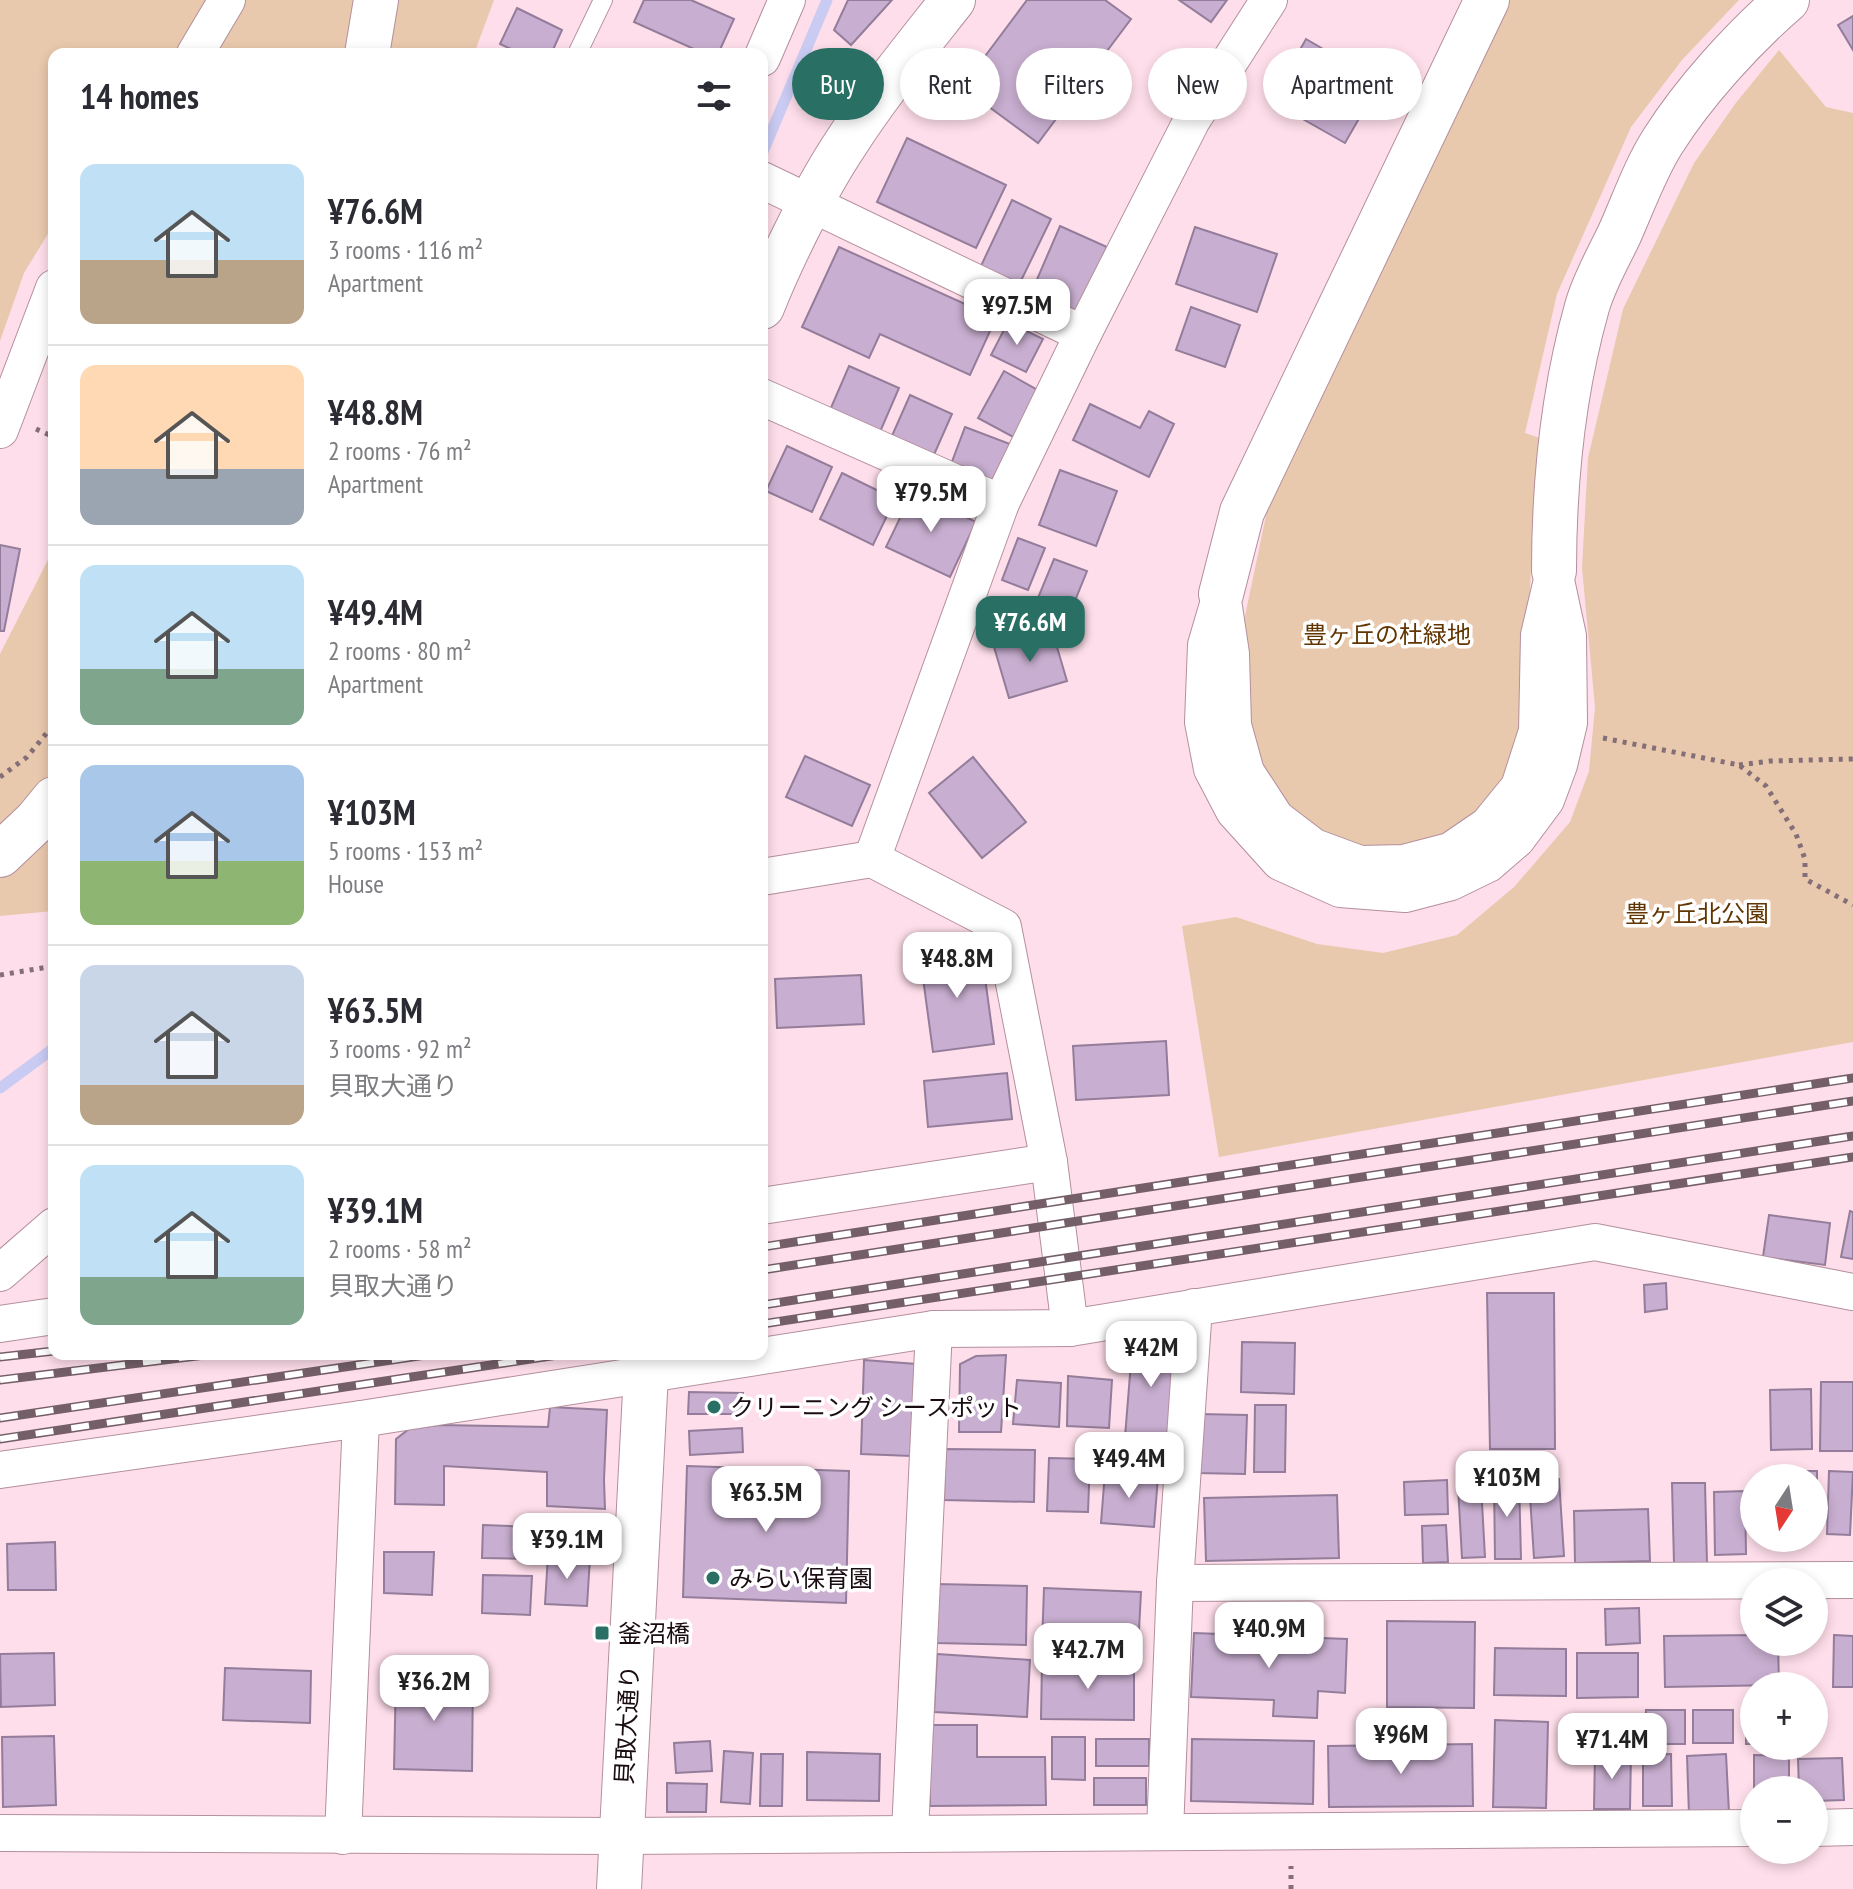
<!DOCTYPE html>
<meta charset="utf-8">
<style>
body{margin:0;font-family:"PT Sans Narrow","Noto Sans JP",sans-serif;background:#f2f2f3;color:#2b2b33;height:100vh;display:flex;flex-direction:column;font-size:30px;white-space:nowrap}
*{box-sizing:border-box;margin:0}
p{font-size:26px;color:#7c7c81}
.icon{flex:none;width:44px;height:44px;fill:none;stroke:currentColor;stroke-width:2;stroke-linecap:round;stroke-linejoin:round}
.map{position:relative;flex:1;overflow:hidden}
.side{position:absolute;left:48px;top:48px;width:720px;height:1312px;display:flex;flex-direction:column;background:#fff;border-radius:16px;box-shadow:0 4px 12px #0003}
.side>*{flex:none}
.guide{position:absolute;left:792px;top:48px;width:760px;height:72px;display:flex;gap:16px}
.needle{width:52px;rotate:192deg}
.tools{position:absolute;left:1740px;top:1464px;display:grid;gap:16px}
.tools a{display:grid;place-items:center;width:88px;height:88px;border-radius:50%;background:#fff;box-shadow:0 4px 12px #0003;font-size:40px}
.price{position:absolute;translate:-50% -68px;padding:0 18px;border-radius:16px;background:#fff;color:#222;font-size:26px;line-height:52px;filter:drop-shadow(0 2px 4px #0008)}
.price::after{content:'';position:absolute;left:50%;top:48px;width:24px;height:18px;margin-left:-12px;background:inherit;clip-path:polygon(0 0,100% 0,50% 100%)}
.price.current{background:#2a6f64;color:#fff}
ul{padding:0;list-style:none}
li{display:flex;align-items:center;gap:24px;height:200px;padding:0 32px}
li+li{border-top:2px solid #e1e1e2}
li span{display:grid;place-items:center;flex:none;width:224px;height:160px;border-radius:16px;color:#555}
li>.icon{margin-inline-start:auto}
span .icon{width:96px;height:96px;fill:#fffc;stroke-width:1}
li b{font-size:34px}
h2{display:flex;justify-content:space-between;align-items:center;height:96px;padding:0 32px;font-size:34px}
.pill{padding:0 28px;border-radius:36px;background:#fff;box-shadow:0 4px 12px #0003;font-size:28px;line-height:72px}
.pill.current{background:#2a6f64;color:#fff}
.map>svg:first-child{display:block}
</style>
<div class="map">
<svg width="1853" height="1889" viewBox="0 0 1853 1889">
<rect width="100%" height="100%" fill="#fedeea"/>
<g fill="#e9c9ad">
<polygon points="0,0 494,0 474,54 54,54 54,224 24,273 0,341"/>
<polygon points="1507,0 1739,0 1682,60 1631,127 1557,294 1525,433 1546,440 1533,528 1523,730 1509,782 1483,811 1446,837 1400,851 1363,850 1319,836 1281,807 1258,768 1246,722 1244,621 1268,506"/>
<polygon points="1779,50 1826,107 1853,113 1853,1042 1219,1157 1182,926 1236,917 1317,944 1383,953 1457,935 1514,887 1570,822 1589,771 1595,707 1582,568 1588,458 1623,309 1694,163 1735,104"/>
<polygon points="54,548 54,911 0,916 0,654"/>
</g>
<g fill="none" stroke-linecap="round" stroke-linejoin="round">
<g stroke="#c9cbf3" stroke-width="11">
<polyline points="762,154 827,0"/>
<polyline points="0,1088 54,1048"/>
</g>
</g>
<g fill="#c8aed0" stroke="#937d9a" stroke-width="2">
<polygon points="644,0 691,0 734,19 718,54 705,54 634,22"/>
<polygon points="848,0 892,0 851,45 834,30"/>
<polygon points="1027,0 1105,0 1131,19 1038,143 962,87"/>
<polygon points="1179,0 1227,0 1211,22"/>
<polygon points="517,8 562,30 551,54 522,54 500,44"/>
<polygon points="1853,16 1853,50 1838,25"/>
<polygon points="1306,39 1380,82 1345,143 1271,101"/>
<polygon points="907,138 1006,185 976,248 877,202"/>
<polygon points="1012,200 1051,219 1018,287 980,268"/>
<polygon points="1060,226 1107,247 1078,313 1032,291"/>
<polygon points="1195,227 1277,254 1257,312 1176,284"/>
<polygon points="839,247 996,318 970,375 880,334 869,358 802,327"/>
<polygon points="1191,307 1240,325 1225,367 1176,350"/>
<polygon points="1008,322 1043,339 1026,372 991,355"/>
<polygon points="849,366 899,388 880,432 830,410"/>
<polygon points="1004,371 1041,392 1015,438 978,418"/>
<polygon points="910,395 952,414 933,457 891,438"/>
<polygon points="1090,404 1140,428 1149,411 1174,424 1149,477 1073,440"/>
<polygon points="965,427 1010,444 994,484 950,467"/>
<polygon points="787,446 832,467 812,512 766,491"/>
<polygon points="1060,470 1117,491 1096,546 1039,525"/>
<polygon points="842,473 895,499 873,545 820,519"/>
<polygon points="913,491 976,522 950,577 886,547"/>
<polygon points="1018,538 1045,548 1028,590 1002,580"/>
<polygon points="0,545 20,549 4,631 0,631"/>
<polygon points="1054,559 1087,571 1066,623 1033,610"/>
<polygon points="1052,630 1067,681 1009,698 994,647"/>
<polygon points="805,756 870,785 852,826 786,797"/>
<polygon points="973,757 1026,822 982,858 929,793"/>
<polygon points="981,948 994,1044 933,1052 920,956"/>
<polygon points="861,975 864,1024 777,1028 775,979"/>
<polygon points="1166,1041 1169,1095 1076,1100 1073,1046"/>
<polygon points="1007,1073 1012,1119 928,1127 924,1081"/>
<polygon points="1850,1211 1853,1212 1853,1259 1841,1257"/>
<polygon points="1769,1215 1830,1223 1825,1265 1763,1257"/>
<polygon points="1666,1283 1667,1309 1645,1312 1644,1285"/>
<polygon points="1487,1293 1554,1293 1555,1449 1490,1449"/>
<polygon points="1133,1337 1177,1341 1170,1440 1125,1437"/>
<polygon points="1242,1342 1295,1343 1294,1394 1241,1392"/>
<polygon points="1006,1355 1001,1432 959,1432 960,1364 976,1356"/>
<polygon points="864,1360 916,1364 911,1456 861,1454"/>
<polygon points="1068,1376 1112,1380 1109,1428 1067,1426"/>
<polygon points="1017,1380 1061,1383 1059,1427 1013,1424"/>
<polygon points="1821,1382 1853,1382 1853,1451 1820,1451"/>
<polygon points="1811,1389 1812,1449 1771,1450 1770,1390"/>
<polygon points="689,1392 743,1393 742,1414 688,1414"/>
<polygon points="1255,1405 1286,1405 1285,1472 1254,1472"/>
<polygon points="550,1407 607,1410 604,1480 605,1509 547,1506 547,1472 444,1466 444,1505 395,1504 396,1439 409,1429 439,1425 548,1427"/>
<polygon points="1199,1414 1247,1415 1245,1474 1197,1473"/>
<polygon points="742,1428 743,1452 690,1455 689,1431"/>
<polygon points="945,1449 1035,1450 1034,1502 944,1500"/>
<polygon points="1049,1458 1090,1459 1088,1512 1047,1511"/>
<polygon points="687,1466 849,1471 846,1603 683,1597"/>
<polygon points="1793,1471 1817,1471 1817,1533 1814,1533 1814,1478 1793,1478"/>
<polygon points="1829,1471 1853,1472 1850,1535 1827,1534"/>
<polygon points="1105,1472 1158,1477 1154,1527 1101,1523"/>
<polygon points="1494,1479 1519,1479 1521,1559 1495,1559"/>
<polygon points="1559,1479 1564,1556 1534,1558 1529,1481"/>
<polygon points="1447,1480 1448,1514 1405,1515 1404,1482"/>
<polygon points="1672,1483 1705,1483 1707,1563 1674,1563"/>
<polygon points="1481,1485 1485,1557 1462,1558 1458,1486"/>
<polygon points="1745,1491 1746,1554 1715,1555 1714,1492"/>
<polygon points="1337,1495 1339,1558 1206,1561 1204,1498"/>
<polygon points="1648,1509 1650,1561 1575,1563 1574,1511"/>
<polygon points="483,1525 534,1527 533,1559 482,1558"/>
<polygon points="1446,1525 1448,1562 1423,1563 1422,1526"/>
<polygon points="55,1542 56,1590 8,1590 7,1544"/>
<polygon points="384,1552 434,1552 432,1595 384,1593"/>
<polygon points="548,1555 590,1558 587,1606 545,1604"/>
<polygon points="483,1575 532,1576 530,1615 482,1613"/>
<polygon points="936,1584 1027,1586 1026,1645 935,1643"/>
<polygon points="1044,1588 1141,1592 1138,1649 1042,1645"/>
<polygon points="1639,1608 1640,1643 1606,1645 1605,1609"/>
<polygon points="1387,1621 1475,1622 1474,1708 1387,1707"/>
<polygon points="1194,1633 1347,1639 1345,1693 1318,1691 1317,1718 1273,1716 1274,1700 1191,1697"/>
<polygon points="1754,1635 1754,1642 1778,1642 1779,1685 1665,1687 1664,1636"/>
<polygon points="1834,1635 1853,1636 1853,1687 1833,1687"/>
<polygon points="1495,1648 1566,1649 1566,1696 1494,1695"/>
<polygon points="54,1653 55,1705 1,1707 0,1654"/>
<polygon points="1577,1653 1638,1653 1638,1697 1577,1698"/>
<polygon points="937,1654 1030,1660 1027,1717 934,1712"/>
<polygon points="1042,1661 1134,1662 1134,1720 1041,1719"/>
<polygon points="225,1668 311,1671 310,1723 223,1720"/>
<polygon points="396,1675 473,1676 472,1771 394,1769"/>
<polygon points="1646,1710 1685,1710 1685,1744 1645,1744"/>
<rect x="1693" y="1710" width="40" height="33"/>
<polygon points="1754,1713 1754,1744 1746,1744 1746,1714"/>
<polygon points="1495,1720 1548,1722 1546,1808 1493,1807"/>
<polygon points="930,1725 977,1725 977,1757 1045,1757 1046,1805 930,1806"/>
<polygon points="54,1736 56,1805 3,1807 2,1737"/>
<polygon points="1052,1737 1085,1737 1085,1780 1052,1779"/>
<rect x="1096" y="1739" width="53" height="27"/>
<polygon points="1192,1739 1314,1741 1313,1804 1191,1801"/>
<polygon points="710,1741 712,1771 676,1773 674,1743"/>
<polygon points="1472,1744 1473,1806 1329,1807 1328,1746"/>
<polygon points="724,1751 753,1753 750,1804 721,1802"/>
<polygon points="807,1752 880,1754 879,1801 807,1800"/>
<polygon points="1595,1753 1631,1753 1630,1809 1594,1809"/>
<polygon points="761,1754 783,1754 782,1806 760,1806"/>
<polygon points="1671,1754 1672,1806 1643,1806 1643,1755"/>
<polygon points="1726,1754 1729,1813 1689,1815 1687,1756"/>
<polygon points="1754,1755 1789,1756 1789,1790 1754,1790 1754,1813"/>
<polygon points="1842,1758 1844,1800 1814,1801 1814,1790 1799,1790 1798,1759"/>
<rect x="1094" y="1778" width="52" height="27"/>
<polygon points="667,1783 707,1784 706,1812 667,1812"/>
</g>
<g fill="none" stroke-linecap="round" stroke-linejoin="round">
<defs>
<polyline id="service" points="577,54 603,0"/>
<g id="minor">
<polyline points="195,54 227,0"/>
<polyline points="762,58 787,0"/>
<polyline points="762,180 1083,334"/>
<polyline points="762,397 1001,503"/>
<polyline points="0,430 54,288"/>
<polyline points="1221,594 1206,645 1203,722 1212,769 1234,811 1280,862 1340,889 1405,894 1451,882 1488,864 1517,839 1546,800 1559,765 1569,723 1568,636 1554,571"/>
<polyline points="1224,607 1231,654 1233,725 1246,772 1276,818 1314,847 1360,864 1404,863 1450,851 1488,825 1519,787 1537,731 1539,635 1551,584"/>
<polyline points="762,877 872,859"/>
<polyline points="762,1206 1049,1162"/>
<polyline points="0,1273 54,1226"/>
<polyline points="0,1324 54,1316"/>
<polyline points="1070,1328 1049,1162 1003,927 872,859 1001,503 1083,334 1192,120 1269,0"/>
<polyline points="0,1470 361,1419 934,1329 1070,1328 1595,1242 1853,1292"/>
<polyline points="1175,1583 1853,1580"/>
<polyline points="1814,1828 1853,1827"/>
<polyline points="1165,1831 1175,1583 1194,1307"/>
<polyline points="910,1832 934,1329"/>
<polyline points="0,1833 621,1836 1754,1828"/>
<polyline points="343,1836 361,1419"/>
</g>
<g id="tertiary">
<polyline points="367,54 376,0"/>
<path d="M 762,307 C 782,257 816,188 846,143 C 878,93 916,47 953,0"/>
<path d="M 1554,571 C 1554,483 1563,392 1587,307 C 1594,282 1608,258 1619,235 C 1633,204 1645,169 1663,141 C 1694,92 1743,38 1787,0"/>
<polyline points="1221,594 1242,512 1487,0"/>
<polyline points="0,855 36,821 54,799"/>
<polyline points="619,1889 647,1354"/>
</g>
</defs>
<use href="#service" stroke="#b48f9d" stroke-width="20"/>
<use href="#minor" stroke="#b48f9d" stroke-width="38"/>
<use href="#tertiary" stroke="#b48f9d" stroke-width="46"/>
<g stroke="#846e77" stroke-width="5" stroke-dasharray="4 6" stroke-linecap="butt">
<polyline points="36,429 54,437"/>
<polyline points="1603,738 1739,765 1766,786 1796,834 1805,859 1805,879 1853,905"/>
<polyline points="1739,765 1770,761 1853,759"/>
<polyline points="0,777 27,757 54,724"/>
<polyline points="0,975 54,966"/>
<polyline points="1291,1889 1291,1866"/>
</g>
<use href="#service" stroke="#fff" stroke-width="18"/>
<use href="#minor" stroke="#fff" stroke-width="36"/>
<use href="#tertiary" stroke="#fff" stroke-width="44"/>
<defs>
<g id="rail">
<polyline points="762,1247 1853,1078"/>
<polyline points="762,1270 1853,1101"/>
<polyline points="762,1305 1853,1136"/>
<polyline points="762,1324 1853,1157"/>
<polyline points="0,1357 54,1351"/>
<polyline points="0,1380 213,1354"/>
<polyline points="0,1418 432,1354"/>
<polyline points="0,1439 564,1354"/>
</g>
</defs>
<use href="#rail" stroke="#745f68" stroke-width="9"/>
<use href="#rail" stroke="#fff" stroke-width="6" stroke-dasharray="18" stroke-linecap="butt"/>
</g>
<g fill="#2a6f64" stroke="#fff" stroke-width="3">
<circle cx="714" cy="1407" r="8"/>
<circle cx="713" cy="1578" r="8"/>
<rect x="594" y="1625" width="16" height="16" rx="4"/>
</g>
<g text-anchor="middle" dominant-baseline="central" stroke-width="7" stroke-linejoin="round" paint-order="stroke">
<g font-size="24" fill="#613501" stroke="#fff">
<text x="1387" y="634">豊ヶ丘の杜緑地</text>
<text x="1697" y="913">豊ヶ丘北公園</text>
</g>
<g font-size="24" fill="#190c12" stroke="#fff" text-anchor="start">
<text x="730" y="1407">クリーニング シースポット</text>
<text x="729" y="1578">みらい保育園</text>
<text x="618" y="1633">釜沼橋</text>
</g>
<g font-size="24" fill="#190c12" stroke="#fff">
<text transform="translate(627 1725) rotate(-87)">貝取大通り</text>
</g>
</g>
</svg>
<div class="tools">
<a><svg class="needle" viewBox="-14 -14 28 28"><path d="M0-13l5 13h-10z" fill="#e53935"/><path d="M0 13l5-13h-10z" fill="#7c7c81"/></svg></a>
<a><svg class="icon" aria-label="layers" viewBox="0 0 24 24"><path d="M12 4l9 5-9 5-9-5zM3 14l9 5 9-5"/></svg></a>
<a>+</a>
<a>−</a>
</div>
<b class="price" style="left:1017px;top:347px">¥97.5M</b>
<b class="price" style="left:931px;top:534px">¥79.5M</b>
<b class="price current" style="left:1030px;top:664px">¥76.6M</b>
<b class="price" style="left:957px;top:1000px">¥48.8M</b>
<b class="price" style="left:1151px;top:1389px">¥42M</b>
<b class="price" style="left:1129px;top:1500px">¥49.4M</b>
<b class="price" style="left:1507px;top:1519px">¥103M</b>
<b class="price" style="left:766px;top:1534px">¥63.5M</b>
<b class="price" style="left:567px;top:1581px">¥39.1M</b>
<b class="price" style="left:1269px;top:1670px">¥40.9M</b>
<b class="price" style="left:1088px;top:1691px">¥42.7M</b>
<b class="price" style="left:434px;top:1723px">¥36.2M</b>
<b class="price" style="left:1401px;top:1776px">¥96M</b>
<b class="price" style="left:1612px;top:1781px">¥71.4M</b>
<div class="guide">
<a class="pill current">Buy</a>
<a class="pill">Rent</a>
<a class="pill">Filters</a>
<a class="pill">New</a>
<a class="pill">Apartment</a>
</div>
<section class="side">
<h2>14 homes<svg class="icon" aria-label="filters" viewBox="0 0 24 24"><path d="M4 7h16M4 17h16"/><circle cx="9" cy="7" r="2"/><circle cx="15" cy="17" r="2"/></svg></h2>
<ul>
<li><span style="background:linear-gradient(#bfe0f5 60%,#b9a48a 0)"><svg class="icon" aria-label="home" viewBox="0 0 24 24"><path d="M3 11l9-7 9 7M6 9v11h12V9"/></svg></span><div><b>¥76.6M</b><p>3 rooms · 116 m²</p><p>Apartment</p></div></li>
<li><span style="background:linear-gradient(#ffd9b3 65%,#9aa5b1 0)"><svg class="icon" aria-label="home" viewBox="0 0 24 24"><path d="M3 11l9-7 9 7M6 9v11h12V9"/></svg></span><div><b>¥48.8M</b><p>2 rooms · 76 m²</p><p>Apartment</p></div></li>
<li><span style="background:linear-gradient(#bfe0f5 65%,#7fa58c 0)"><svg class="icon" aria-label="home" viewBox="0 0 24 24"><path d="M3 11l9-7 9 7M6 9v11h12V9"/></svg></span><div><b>¥49.4M</b><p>2 rooms · 80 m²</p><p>Apartment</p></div></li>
<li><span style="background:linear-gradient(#a9c7e8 60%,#8fb573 0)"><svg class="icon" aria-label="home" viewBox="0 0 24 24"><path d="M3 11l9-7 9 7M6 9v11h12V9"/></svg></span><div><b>¥103M</b><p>5 rooms · 153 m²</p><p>House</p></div></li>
<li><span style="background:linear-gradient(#c9d6e8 75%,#b9a48a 0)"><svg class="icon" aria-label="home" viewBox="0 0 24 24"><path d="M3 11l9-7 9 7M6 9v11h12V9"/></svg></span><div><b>¥63.5M</b><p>3 rooms · 92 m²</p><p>貝取大通り</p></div></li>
<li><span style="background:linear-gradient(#bfe0f5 70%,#7fa58c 0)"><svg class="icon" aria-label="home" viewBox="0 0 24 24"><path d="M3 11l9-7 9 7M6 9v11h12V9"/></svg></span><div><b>¥39.1M</b><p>2 rooms · 58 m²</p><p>貝取大通り</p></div></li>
</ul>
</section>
</div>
